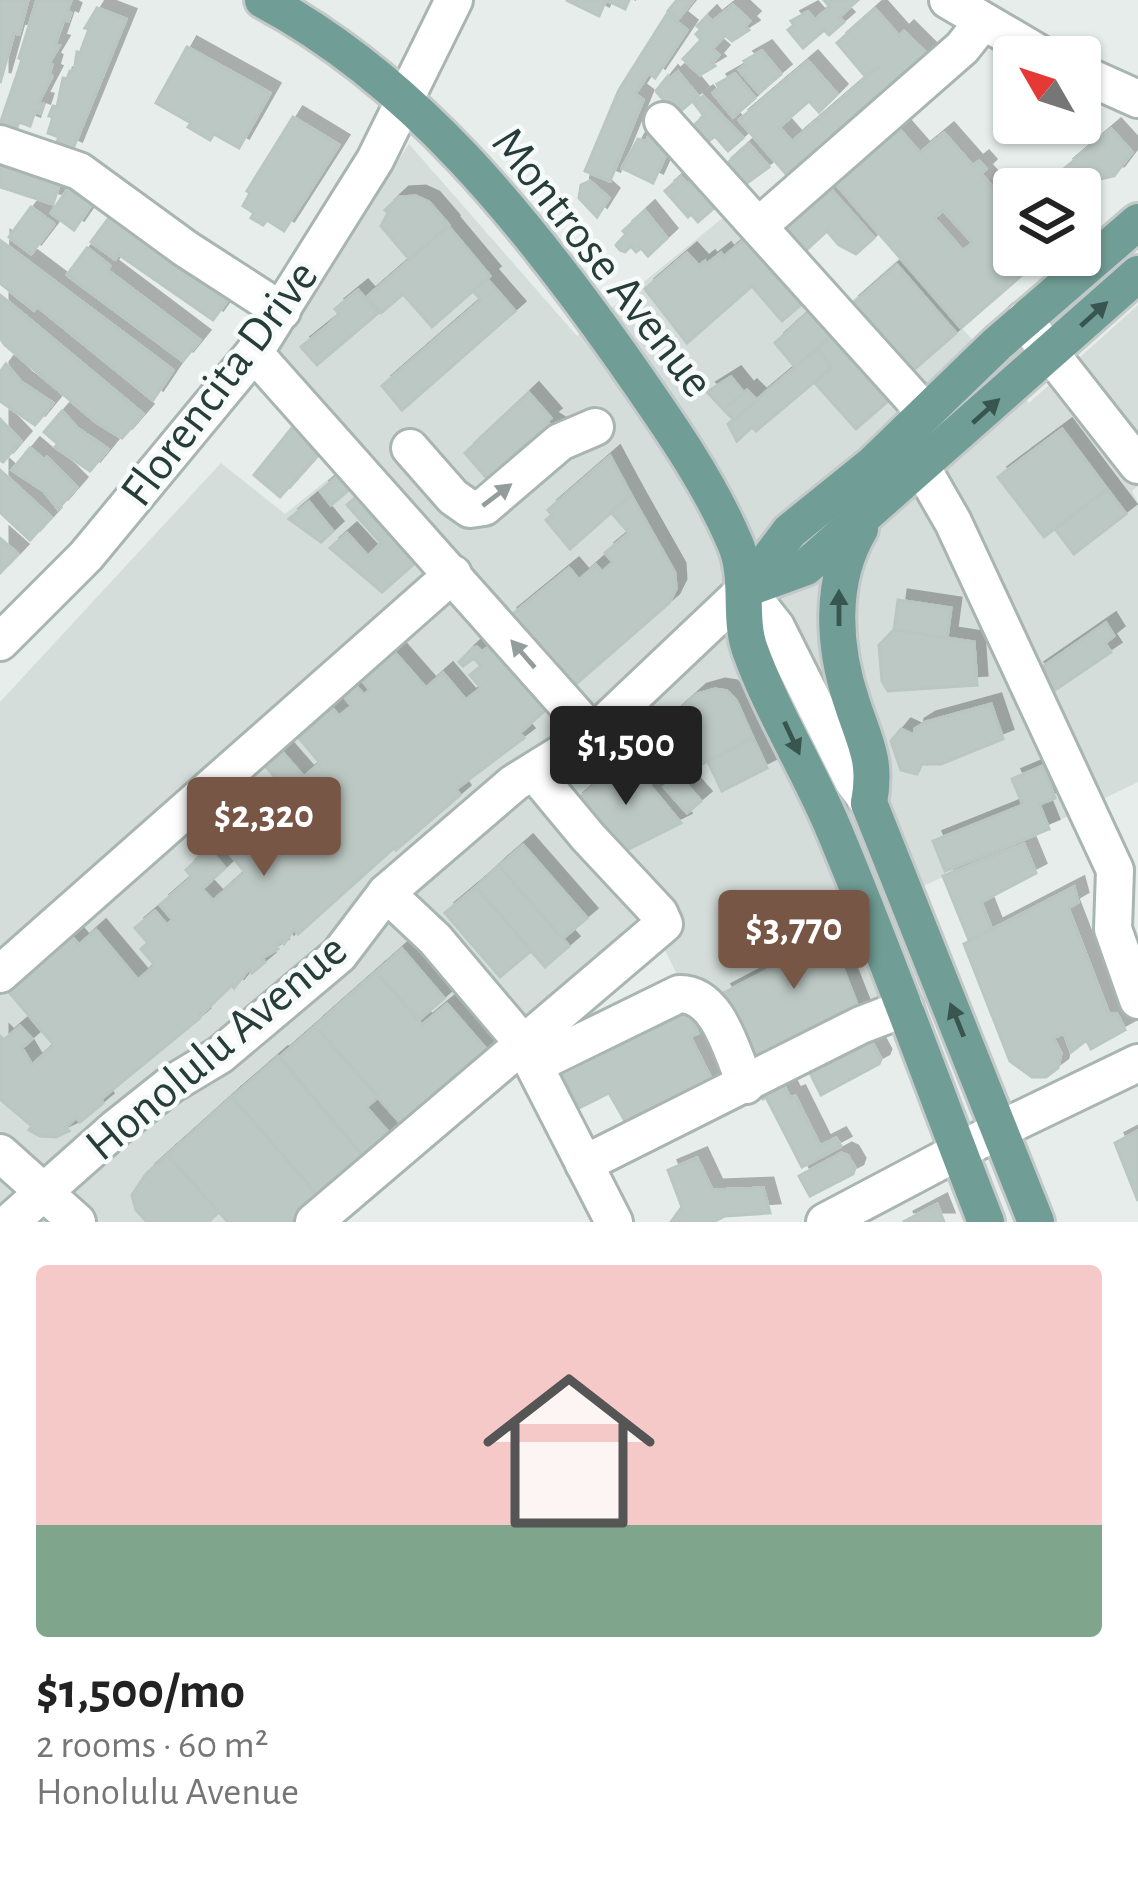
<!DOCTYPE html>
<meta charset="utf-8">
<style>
body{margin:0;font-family:"Alegreya Sans",sans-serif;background:#f2f2f2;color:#222;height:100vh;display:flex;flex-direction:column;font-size:45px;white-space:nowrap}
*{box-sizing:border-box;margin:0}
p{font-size:39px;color:#767676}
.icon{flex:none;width:66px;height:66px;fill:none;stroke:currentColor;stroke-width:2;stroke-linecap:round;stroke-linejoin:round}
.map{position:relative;height:1222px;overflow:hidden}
.details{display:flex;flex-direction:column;background:#fff;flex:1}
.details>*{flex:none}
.needle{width:78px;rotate:309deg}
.tools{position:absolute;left:993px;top:36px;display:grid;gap:24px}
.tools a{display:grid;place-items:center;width:108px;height:108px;border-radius:12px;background:#fff;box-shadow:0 3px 9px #0004;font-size:60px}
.price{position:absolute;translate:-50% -102px;padding:0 27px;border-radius:12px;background:#785645;color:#fff;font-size:39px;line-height:78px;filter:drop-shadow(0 3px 6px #0008)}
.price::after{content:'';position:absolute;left:50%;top:72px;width:36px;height:27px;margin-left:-18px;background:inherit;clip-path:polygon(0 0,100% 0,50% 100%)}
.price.active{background:#222;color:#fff}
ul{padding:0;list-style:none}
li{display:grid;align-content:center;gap:24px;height:636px;padding:0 36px}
li span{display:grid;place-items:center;height:372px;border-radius:12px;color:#555}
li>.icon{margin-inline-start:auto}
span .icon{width:216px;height:216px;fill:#fffc;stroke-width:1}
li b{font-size:51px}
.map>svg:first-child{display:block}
</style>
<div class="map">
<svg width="1138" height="1222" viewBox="0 0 1138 1222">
<defs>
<filter id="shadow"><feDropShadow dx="10" dy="-10" stdDeviation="0" flood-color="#0004"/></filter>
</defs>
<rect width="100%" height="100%" fill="#e6edea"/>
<polygon fill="#d4ddda" points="409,144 577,336 735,208 834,317 899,258 1029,403 1138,305 1138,486 1132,491 1138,503 1138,782 854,920 881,1001 729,1082 663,946 311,1222 0,1222 0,702 221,463 285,514 362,452 276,347"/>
<g fill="#bcc8c4" stroke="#b9c6c2" stroke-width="3" fill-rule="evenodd" filter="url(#shadow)">
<polygon points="0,0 28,0 19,34 14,33 0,83"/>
<polygon points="37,0 71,0 67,11 71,13 68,21 64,19 55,45 59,46 49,63 52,65 49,75 52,76 38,103 43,104 40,113 35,111 30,126 19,122 16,130 0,124 22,60 19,58"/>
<polygon points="566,0 629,0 625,9 606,0 599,16"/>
<polygon points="677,0 693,0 678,19 668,11"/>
<polygon points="824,0 858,0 839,17 844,22 829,35 824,30 803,48 788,30 794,25 791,21 808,12 815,20 830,7"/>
<polygon points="733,5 750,21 745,26 749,30 732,41 725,35 712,49 719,55 712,63 715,66 700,75 683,59 701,40 696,34 701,29 697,26 707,16 712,22"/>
<polygon points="97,8 126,19 72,151 56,144 59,137 48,133 53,117 49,116 53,106 57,107 63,78 67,79 70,71 74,72 77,52 80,53 89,29 85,28"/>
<polygon points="875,9 899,36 904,31 934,61 793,182 739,120 808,61 837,94 819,112 809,101 779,127 792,142 880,66 865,76 837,43"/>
<polygon points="667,14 687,30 655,78 649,73 635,94 643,100 610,181 585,171 619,90"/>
<polygon points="187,47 270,93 239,148 214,134 210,140 188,127 191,123 156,103"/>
<polygon points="762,51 781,74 759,93 739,70 747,64 744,61"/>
<polygon points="678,72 698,96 676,115 656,91 668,76 670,79"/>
<polygon points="735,74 755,98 733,117 713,93 719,88 717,84"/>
<polygon points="703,96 743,138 728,151 715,136 705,144 691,128 704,116 694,103"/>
<polygon points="293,117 339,145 284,231 267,220 263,225 251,218 254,213 243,206 250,193 247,191"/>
<path d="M 899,129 L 920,153 L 944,133 L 973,166 L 979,161 L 986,169 L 981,174 L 1014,212 L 1014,255 L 1045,255 L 961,328 L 836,184 ZM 943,210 L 973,243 L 963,251 L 934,218 Z"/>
<polygon points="1111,129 1132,152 1114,176 1077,184 1064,169"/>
<polygon points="649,135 671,143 653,183 622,168 638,139 646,142"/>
<polygon points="749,144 769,167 740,188 722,168"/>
<polygon points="0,159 61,179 53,204 0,187"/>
<polygon points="699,173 723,200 698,222 691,214 688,217 665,191 681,177 687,184"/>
<polygon points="590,181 609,198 597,217 579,198 581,185"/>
<polygon points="72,183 95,199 74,230 51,213"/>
<polygon points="826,184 874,238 856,254 839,245 827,231 803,253 779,226"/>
<polygon points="416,196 429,202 449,225 410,260 381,226 388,213 385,210 399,197"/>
<polygon points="31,207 54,224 31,254 9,237"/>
<polygon points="645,211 667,238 648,256 641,248 636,252 631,246 625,252 620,250 616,245 626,234 623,231"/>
<polygon points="111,215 229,298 213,320 118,254 115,259 91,242"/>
<polygon points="448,226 490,276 432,327 403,294 381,313 367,297"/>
<polygon points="753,232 810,297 782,321 752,286 687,343 645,289 687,253 699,266 705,261 707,264 721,253 724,257"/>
<polygon points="1,241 173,370 153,400 37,306 34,310 0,283"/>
<polygon points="87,248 110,266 107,270 200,340 183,361 67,275"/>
<polygon points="897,265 956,333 909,374 850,306"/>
<polygon points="487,279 515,311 402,410 382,386 481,300 473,291"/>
<polygon points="358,290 378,313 317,365 301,347 327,326 339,314 335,309"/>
<polygon points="0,295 143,414 122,438 96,422 5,345 0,338"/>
<polygon points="817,305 838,329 818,348 796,367 795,367 775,343"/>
<polygon points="838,329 896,394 856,429 814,382 831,368 818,348"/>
<polygon points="818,348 831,368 756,431 752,427 737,441 728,424"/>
<polygon points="6,364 21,382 53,403 35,425 0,401 0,372"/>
<polygon points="731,377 744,393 724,410 707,392"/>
<polygon points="747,390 757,400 734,420 724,410"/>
<polygon points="529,393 551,418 546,422 554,427 497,490 465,453"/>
<polygon points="62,411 77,428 108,449 90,471 55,447 58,444 44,432"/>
<polygon points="300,418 327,444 280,497 254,475"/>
<polygon points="0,419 21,441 3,462 0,460"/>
<polygon points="1062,429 1107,489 1044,537 998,477"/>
<polygon points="30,448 44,460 47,457 77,487 58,509 44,491 12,470"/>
<polygon points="610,456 631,495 570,549 546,520 552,515 548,510"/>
<polygon points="347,468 358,482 331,505 320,491"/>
<polygon points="0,470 51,517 30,540 0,512"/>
<polygon points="1107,489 1126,514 1074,554 1055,529"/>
<polygon points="364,490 423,556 382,592 330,548 347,533 368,556 381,543 347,505"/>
<polygon points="631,495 675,573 676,589 669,603 569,690 508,618 569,568 579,580 596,565 602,572 613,562 605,553 629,533 611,512"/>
<polygon points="309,502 333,531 321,542 289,519"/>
<polygon points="0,538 18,554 0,573"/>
<polygon points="898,600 951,608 947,638 894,630"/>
<polygon points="1106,623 1114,636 1105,643 1111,652 1046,696 1035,672"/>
<polygon points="894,630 974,642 977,685 888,691 882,681 879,645"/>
<polygon points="497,640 552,704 520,733 524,738 456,789 460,795 396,850 394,848 298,934 294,929 284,944 281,941 275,946 278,949 262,958 265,962 252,973 249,969 234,988 232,985 201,1015 199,1012 200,1018 101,1099 103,1103 80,1122 76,1118 66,1127 69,1131 56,1137 40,1136 29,1130 32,1126 0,1099 0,1036 4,1040 20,1026 32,1039 22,1048 32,1065 54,1045 8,991 40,963 34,956 65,929 79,945 96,930 138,980 155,965 141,949 148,943 135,928 155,911 167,925 173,920 160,905 192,877 186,870 209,849 225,868 202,889 213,901 245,872 229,853 293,798 261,761 278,747 304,777 320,763 299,738 332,708 339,716 352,706 340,692 352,682 364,695 370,690 358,675 390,647 426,688 443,673 466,700 481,688 470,675 481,666 474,658 463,666 459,662 473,648 477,647 482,652"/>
<polygon points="715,689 727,691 736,700 753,738 690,770 657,730 697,694"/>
<polygon points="991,704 1003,739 941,764 922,764 917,774 901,770 891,741 901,729 914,735 915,729 926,722"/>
<polygon points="657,730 687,766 649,784 626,757"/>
<polygon points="753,738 767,768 722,791 708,762"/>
<polygon points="626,757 681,823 619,854 574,803"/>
<polygon points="1043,766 1055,798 1039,804 1049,829 945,871 933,841 1023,805 1012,779"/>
<polygon points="680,777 701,801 687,813 664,787"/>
<polygon points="1024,844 1036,873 981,902 992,930 969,940 943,876"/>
<polygon points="523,845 587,918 562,939 499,866"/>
<polygon points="499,866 569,946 545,967 476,887"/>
<polygon points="476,887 531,951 500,977 445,913"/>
<polygon points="1074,887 1078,902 1068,908 1109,1014 1117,1014 1125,1030 1091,1049 1087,1041 1084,1042 1071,1052 1064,1033 1053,1038 1061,1053 1058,1068 1046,1077 1032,1077 1010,1061 964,944"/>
<polygon points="820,910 860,1012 763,1063 757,1052 753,1054 722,994 783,962 780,956 788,952 779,926"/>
<polygon points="402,949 444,998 419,1020 376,972"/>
<polygon points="376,972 422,1025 447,1004 488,1051 403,1126 315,1026"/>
<polygon points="678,1006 682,1014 687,1011 698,1033 690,1037 717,1090 632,1133 609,1093 579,1108 559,1067"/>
<polygon points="315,1026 378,1097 366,1107 389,1133 365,1159 280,1057"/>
<polygon points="868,1035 881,1059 879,1064 821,1095 807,1067"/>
<polygon points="278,1057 365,1159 320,1198 232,1097"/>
<polygon points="781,1080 790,1098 795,1096 820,1146 836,1138 841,1146 802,1167 766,1097 763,1099 758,1091"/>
<polygon points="232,1097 320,1198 293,1222 228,1222 167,1155"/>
<polygon points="1138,1131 1138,1201 1115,1143"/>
<polygon points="842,1153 848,1156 855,1168 853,1174 810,1196 799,1176"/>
<polygon points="167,1155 219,1212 208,1222 147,1222 136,1210 132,1195 146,1174"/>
<polygon points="697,1158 712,1190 763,1188 770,1213 725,1216 713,1222 671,1222 682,1207 668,1170"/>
<polygon points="937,1204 944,1222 903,1222"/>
</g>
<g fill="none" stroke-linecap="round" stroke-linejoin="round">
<defs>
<g id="minor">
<polyline points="948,0 1045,57"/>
<polyline points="1080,73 1138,99"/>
<polyline points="663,121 925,412"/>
<polyline points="0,144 79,171 186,249 282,311"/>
<polyline points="760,225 962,48 982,23"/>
<polyline points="1024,320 1138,465"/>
<polyline points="254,353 593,734"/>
<polyline points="410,448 453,497 470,509 484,507 560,442 595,427"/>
<polyline points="922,468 953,522 1115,870 1113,929 1138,1000"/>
<polyline points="0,642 86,556 254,353 375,160 454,0"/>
<polyline points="386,893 435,939 522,1042 614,1222"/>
<polyline points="0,974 453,574"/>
<path d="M 534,1065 L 679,994 C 719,993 732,1054 746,1085"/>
<polyline points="0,1153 77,1222"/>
<polyline points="584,1164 861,1025 905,1008"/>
<polyline points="10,1222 116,1128 170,1085 220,1055 339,955 386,893 514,783 593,734 746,589 776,627 853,781 869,803"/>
<polyline points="314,1222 664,924 659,913 588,837 534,772"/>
<polyline points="825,1222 1001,1129 1138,1063"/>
</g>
<g id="major">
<path d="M 263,0 C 414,81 524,219 621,356 C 662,415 707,477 735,543 C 750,577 738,617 750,650 C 771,709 806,765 831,823 C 887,955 934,1089 986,1222"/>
<path d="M 860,529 C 829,581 833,647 852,703 C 865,743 877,760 869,803"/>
<polyline points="746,589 790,531 873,464 997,344 1138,222"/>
<polyline points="746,589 806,567 1138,274"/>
<polyline points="869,803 1036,1222"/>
</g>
</defs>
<use href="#minor" stroke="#a9b5b1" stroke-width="42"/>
<use href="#major" stroke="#c3c9c8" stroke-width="42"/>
<use href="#minor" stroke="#fff" stroke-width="36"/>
<use href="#major" stroke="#709d95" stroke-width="36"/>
</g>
<defs><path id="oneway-solid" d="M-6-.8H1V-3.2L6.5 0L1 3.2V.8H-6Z" transform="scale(3)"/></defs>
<g fill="#395550">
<use href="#oneway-solid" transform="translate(1094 314) rotate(-42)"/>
<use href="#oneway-solid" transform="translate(986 411) rotate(-42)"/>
<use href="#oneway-solid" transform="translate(839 608) rotate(-90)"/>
<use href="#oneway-solid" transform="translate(792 738) rotate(65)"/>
<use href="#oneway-solid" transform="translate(957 1020) rotate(-112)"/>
</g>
<g fill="#939e9c">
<use href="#oneway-solid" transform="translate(497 495) rotate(-37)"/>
<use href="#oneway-solid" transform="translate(523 654) rotate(-131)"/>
</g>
<g text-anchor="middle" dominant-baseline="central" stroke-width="9" stroke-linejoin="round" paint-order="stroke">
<g font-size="48" fill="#273d39" stroke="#f6faf8">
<text transform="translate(602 263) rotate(52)">Montrose Avenue</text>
<text transform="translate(220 384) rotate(-53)">Florencita Drive</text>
<text transform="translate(217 1048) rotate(-40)">Honolulu Avenue</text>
</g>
</g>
</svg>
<div class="tools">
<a><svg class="needle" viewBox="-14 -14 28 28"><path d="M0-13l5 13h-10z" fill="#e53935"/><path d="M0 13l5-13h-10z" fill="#767676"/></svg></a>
<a><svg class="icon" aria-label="layers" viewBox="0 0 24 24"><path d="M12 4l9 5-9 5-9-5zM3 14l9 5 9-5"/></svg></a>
</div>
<b class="price active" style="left:626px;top:808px">$1,500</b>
<b class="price" style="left:264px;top:879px">$2,320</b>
<b class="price" style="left:794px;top:992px">$3,770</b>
</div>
<section class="details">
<ul>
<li><span style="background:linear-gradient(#f6c9c9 70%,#7fa58c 0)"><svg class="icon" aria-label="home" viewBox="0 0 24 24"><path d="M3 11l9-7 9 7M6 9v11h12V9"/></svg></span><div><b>$1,500/mo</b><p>2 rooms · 60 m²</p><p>Honolulu Avenue</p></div></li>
</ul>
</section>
